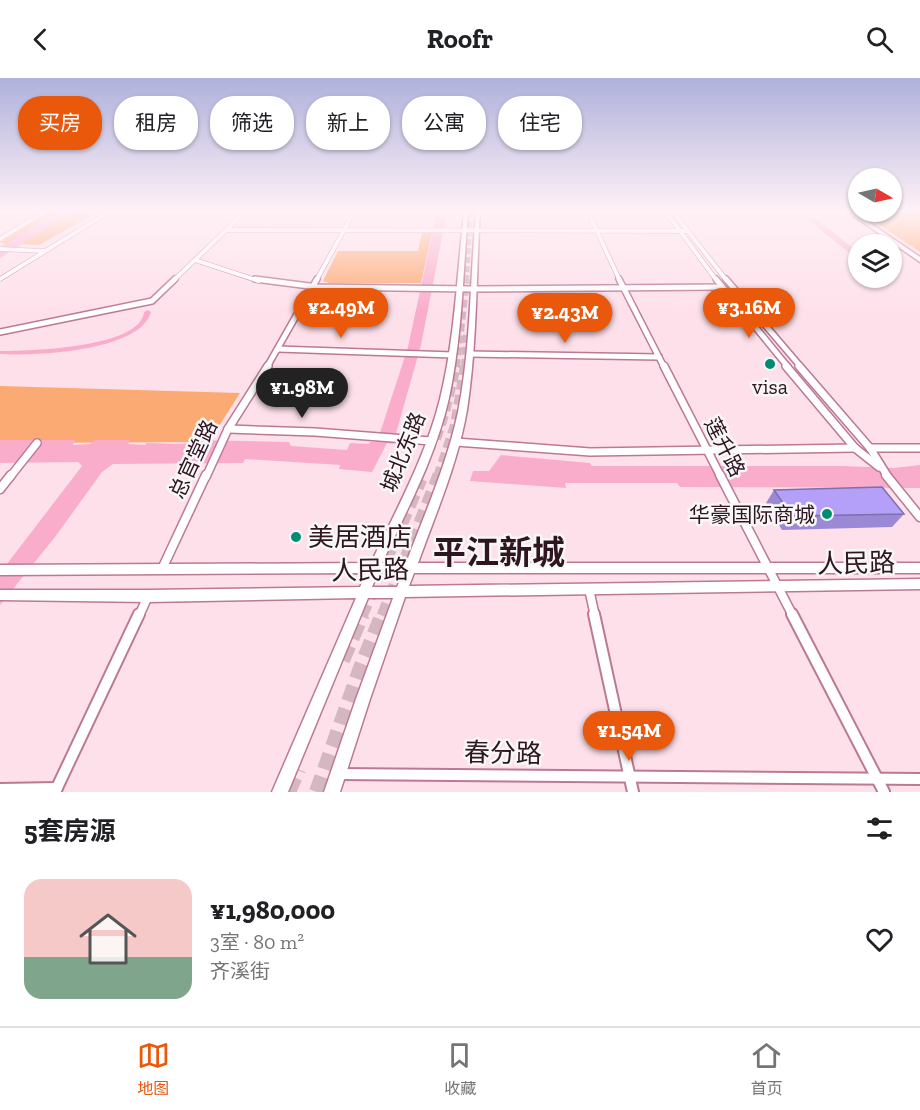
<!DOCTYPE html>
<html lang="zh">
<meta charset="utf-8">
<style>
body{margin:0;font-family:"Zilla Slab","Noto Sans SC",serif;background:#f2f2f2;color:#202124;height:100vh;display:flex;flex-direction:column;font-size:22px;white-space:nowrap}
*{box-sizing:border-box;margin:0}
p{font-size:20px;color:#757577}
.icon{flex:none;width:33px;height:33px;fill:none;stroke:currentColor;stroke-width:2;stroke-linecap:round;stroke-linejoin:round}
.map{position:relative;height:714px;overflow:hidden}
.details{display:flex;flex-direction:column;background:#fff;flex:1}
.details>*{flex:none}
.guide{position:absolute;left:18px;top:18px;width:600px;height:54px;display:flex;gap:12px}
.needle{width:39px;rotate:99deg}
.tools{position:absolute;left:848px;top:90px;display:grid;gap:12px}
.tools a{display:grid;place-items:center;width:54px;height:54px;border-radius:50%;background:#fff;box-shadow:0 2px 4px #0004;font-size:30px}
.price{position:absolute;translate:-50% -51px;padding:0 14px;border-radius:21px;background:#ea580c;color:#fff;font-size:20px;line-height:39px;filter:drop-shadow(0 2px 3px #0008)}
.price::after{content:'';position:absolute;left:50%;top:36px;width:18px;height:14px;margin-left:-9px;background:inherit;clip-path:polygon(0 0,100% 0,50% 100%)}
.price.selected{background:#222;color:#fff}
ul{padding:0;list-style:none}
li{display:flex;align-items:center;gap:18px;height:150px;padding:0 24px}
li span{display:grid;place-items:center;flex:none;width:168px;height:120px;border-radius:18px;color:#555}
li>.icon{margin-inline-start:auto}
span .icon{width:72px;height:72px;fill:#fffc;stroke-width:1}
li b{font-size:26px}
h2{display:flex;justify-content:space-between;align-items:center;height:72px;padding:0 24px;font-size:26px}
.pill{padding:0 21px;border-radius:24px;background:#fff;box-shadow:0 2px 4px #0004;font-size:21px;line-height:54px}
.pill.selected{background:#ea580c;color:#fff}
header{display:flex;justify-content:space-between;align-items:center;height:78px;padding:0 24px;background:#fff;font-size:27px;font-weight:700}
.tab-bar{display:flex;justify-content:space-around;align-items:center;height:84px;border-top:2px solid #e0e0e0;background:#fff;font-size:16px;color:#757577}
.tab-bar a{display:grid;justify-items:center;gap:3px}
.tab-bar .selected{color:#ea580c}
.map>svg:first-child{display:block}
</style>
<header><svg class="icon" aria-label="back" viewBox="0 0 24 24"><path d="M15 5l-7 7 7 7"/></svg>Roofr<svg class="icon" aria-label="search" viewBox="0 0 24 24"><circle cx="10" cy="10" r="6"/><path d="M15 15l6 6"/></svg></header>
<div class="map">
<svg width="920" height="714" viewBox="0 0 920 714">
<rect width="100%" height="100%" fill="#fee0eb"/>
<g fill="#fcaa74">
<polygon points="49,134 98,134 39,167 0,165"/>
<polygon points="860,134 920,134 920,174"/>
<polygon points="422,155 432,155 421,205 329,205 323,203 338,173 418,173"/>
<polygon points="0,308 240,315 209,364 0,365"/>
</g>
<g fill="#f9adcb">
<polygon points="55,134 79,134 64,139 0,180 0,169"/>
<polygon points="437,134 447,134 421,267 393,366 387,365 372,394 339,391 340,387 245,381 243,385 113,386 102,394 55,459 0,527 0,495 82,388 78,384 0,385 0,362 75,362 73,367 90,366 95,362 130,362 128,366 145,367 147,365 183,366 195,362 289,364 291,368 347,372 350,365 369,366 370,364 377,364 408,269"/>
<polygon points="799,134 807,134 858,174 858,182"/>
<path d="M 148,232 L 151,234 C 140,274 33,278 0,276 L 0,273 C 28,273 141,270 144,234 Z"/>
<polygon points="501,377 590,385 592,388 843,388 893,390 920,387 920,410 680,409 677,405 565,405 566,410 470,403 473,393 489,393"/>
</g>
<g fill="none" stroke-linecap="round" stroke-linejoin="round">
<polyline stroke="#d5b7c2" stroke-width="6" stroke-dasharray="6 3" stroke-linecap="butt" points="466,203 470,134"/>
<g stroke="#d5b7c2" stroke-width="8" stroke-dasharray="8 4" stroke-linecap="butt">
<polyline points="456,289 466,201"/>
<polyline points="465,289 467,255"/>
</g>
<g stroke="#d5b7c2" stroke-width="10" stroke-dasharray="10 5" stroke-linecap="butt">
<polyline points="436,361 445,334 456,288"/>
<polyline points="438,399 455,347 465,288"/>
</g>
<g stroke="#d5b7c2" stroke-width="13" stroke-dasharray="13 7" stroke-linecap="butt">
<polyline points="361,538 421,401"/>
<polyline points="383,538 439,397"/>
</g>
<g stroke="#d5b7c2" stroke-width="16" stroke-dasharray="16 8" stroke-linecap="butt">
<polyline points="342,582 362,536"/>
<polyline points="288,714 298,691"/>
<polyline points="317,714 361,590 383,536"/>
</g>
<defs>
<g id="minor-far4">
<polyline points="588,134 620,203"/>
<polyline points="666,134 717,203"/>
<polyline points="673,134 727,203"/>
<polyline points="226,152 687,153"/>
<polyline points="0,161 44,134"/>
<polyline points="0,171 43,173"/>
<polyline points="195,182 259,203"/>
<polyline points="0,201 107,135"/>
<polyline points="173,203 245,134"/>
<polyline points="316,203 354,134"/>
</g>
<g id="minor-far3">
<polyline points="255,201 317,209 473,211 722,209"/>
<polyline points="619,201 664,289"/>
<polyline points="716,201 788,289"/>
<polyline points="726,201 801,289"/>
<polyline points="0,254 152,223 175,201"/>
<polyline points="278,271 453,277"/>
<polyline points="470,276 659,279"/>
<polyline points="267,289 317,201"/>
</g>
<g id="minor-far2">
<polyline points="664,288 721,399"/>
<polyline points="786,288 855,370 879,389"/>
<polyline points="799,288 870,370 888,399"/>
<polyline points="228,351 315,354 431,363"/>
<polyline points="456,364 590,374 855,370"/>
<polyline points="870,370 920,370"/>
<polyline points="10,399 37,365"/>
<polyline points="206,399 228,351 268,288"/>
</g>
<g id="minor-far1">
<polyline points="720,397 793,538"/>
<polyline points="886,397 920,439"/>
<polyline points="0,411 11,397"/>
<polyline points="162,491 206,397"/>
<polyline points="589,511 595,538"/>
<polyline points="139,538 148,518"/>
</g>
<g id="minor">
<polyline points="594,536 633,714"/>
<polyline points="792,536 884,714"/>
<polyline points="338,696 920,701"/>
<polyline points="0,711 57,710"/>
<polyline points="55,714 139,536"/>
</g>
<g id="major">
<path d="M 464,134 L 468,134 C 463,196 462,259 449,320 C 436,378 407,432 382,485 L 406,485 C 425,435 447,386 458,334 C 471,269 470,201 476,134 L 480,134 C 476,200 477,267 467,332 C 458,385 436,435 418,485 L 920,485 L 920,495 L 414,495 L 409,508 L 920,501 L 920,511 L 405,519 L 370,621 L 340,714 L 324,714 L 356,621 L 393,520 L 368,520 L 288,714 L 272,714 L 356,520 L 148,524 L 0,522 L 0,512 L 148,512 L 360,509 L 366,495 L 0,497 L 0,487 L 371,485 C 396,432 426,378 440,321 C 455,260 457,196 464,134 ZM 378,495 L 403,495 L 397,509 L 372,509 Z"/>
<polygon points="848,134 854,134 920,179 920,184"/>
</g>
</defs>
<use href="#minor-far4" stroke="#bc7994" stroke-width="5"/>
<use href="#minor-far3" stroke="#bc7994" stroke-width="8"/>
<use href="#minor-far2" stroke="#bc7994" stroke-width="10"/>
<use href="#minor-far1" stroke="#bc7994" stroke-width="11"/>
<use href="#minor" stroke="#bc7994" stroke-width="14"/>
<use href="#major" stroke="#bc7994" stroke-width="3"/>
<use href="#minor-far4" stroke="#fff" stroke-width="4"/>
<use href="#minor-far3" stroke="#fff" stroke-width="5"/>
<use href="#minor-far2" stroke="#fff" stroke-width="7"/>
<use href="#minor-far1" stroke="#fff" stroke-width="8"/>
<use href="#minor" stroke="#fff" stroke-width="10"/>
<use href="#major" fill="#fff" fill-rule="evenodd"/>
</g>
<polygon fill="#9b89d6" points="774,412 904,436 892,449 782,452 766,425"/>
<polygon fill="#b49ff9" stroke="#7e6fae" stroke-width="1.5" points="882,409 904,436 792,438 774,412"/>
<linearGradient id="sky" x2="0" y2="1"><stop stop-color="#afb1dc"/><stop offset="0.57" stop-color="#fff1f6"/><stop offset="1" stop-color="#fff1f6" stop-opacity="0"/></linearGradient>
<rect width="920" height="234" fill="url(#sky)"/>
<g fill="#018b71" stroke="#f7f7f7" stroke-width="2">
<circle cx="770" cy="286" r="6"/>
<circle cx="827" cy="436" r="6"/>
<circle cx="296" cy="459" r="6"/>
</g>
<g text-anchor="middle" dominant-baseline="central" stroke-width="5" stroke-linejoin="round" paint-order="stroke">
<g font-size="21" fill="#2f1520" stroke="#f7f7f7">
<text x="770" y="308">visa</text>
<text x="815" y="436" text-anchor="end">华豪国际商城</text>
</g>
<g font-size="21" fill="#2f1520" stroke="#f7f7f7">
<text transform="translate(725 369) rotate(63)">莲升路</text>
<text transform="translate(403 374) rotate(-68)">城北东路</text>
<text transform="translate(193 381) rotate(-65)">总官堂路</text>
</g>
<g font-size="26" fill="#2f1520" stroke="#f7f7f7" text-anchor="start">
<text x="308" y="459">美居酒店</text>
</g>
<g font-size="26" fill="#2f1520" stroke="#f7f7f7">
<text transform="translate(856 485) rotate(-1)">人民路</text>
<text transform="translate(370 492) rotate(-1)">人民路</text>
<text transform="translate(503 675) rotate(1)">春分路</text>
</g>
<g font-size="33" font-weight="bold" fill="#2f1520" stroke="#f7f7f7">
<text x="499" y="474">平江新城</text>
</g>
</g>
</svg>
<div class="tools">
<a><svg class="needle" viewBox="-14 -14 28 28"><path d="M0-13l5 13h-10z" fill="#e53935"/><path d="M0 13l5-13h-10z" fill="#757577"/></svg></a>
<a><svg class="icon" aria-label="layers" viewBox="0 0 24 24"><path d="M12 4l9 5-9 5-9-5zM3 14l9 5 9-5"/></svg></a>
</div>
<b class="price" style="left:341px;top:261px">¥2.49M</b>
<b class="price" style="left:749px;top:261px">¥3.16M</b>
<b class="price" style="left:565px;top:266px">¥2.43M</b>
<b class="price selected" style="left:302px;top:341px">¥1.98M</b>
<b class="price" style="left:629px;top:684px">¥1.54M</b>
<div class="guide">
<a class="pill selected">买房</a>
<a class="pill">租房</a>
<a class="pill">筛选</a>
<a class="pill">新上</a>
<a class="pill">公寓</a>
<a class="pill">住宅</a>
</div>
</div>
<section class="details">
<h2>5套房源<svg class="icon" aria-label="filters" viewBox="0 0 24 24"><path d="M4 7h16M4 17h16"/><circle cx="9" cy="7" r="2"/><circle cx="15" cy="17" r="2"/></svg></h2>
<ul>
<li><span style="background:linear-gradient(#f6c9c9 65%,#7fa58c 0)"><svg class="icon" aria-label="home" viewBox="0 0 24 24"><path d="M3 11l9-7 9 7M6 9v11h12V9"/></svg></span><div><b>¥1,980,000</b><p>3室 · 80 m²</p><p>齐溪街</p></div><svg class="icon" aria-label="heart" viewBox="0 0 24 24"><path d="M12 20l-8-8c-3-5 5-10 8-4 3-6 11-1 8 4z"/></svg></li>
</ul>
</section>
<nav class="tab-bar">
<a class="selected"><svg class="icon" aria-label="map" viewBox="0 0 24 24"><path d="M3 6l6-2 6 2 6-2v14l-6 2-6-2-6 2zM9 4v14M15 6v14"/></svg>地图</a>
<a><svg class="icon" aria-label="saved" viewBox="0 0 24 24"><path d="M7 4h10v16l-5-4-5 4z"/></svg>收藏</a>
<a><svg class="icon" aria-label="home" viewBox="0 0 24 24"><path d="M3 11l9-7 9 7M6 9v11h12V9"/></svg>首页</a>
</nav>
